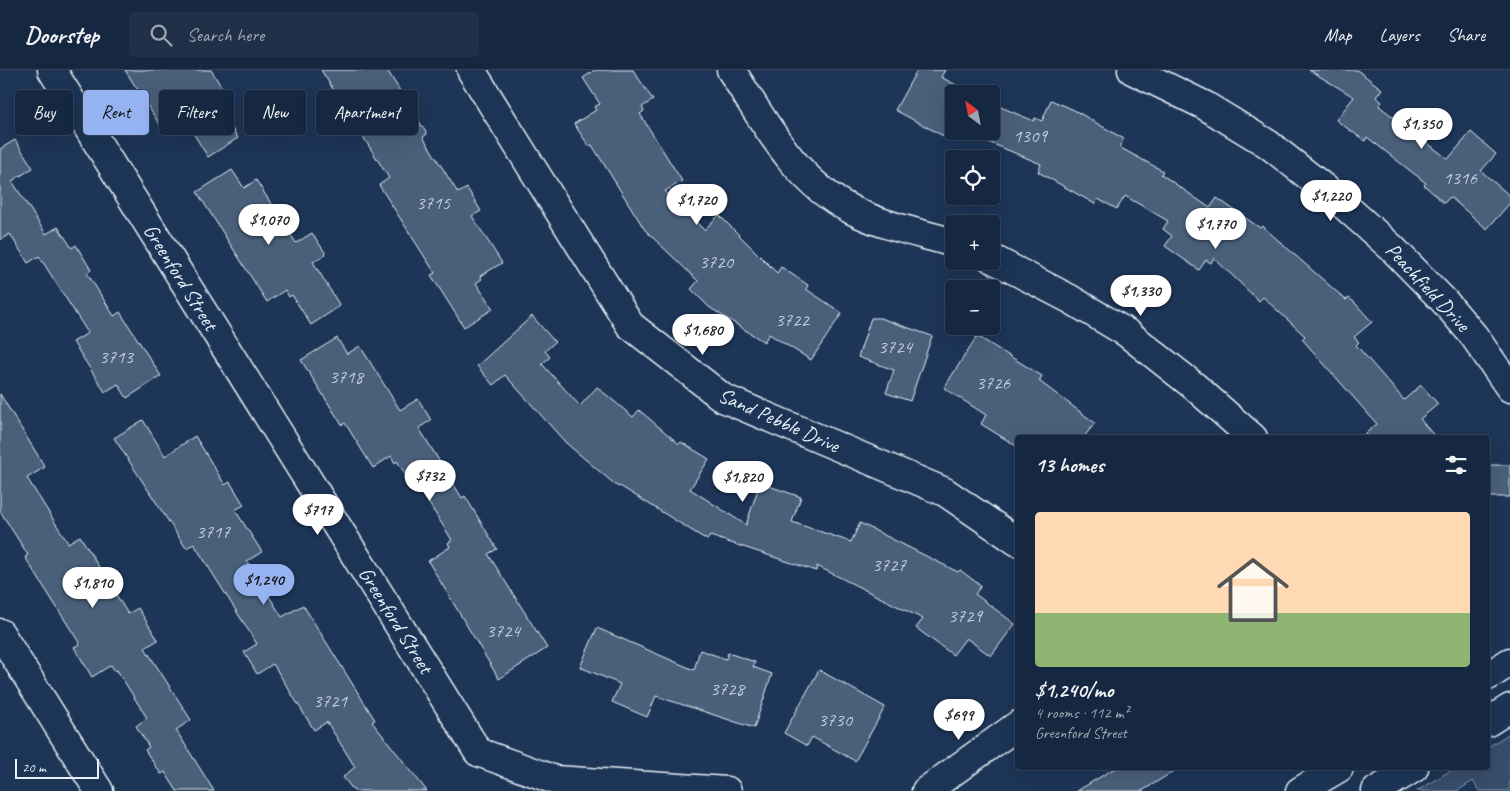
<!DOCTYPE html>
<meta charset="utf-8">
<style>
body{margin:0;font-family:Caveat,sans-serif;background:#1f3048;color:#f1f3f6;height:100vh;display:flex;flex-direction:column;font-size:19px;white-space:nowrap}
*{box-sizing:border-box;margin:0}
p{font-size:16px;color:#9ea6b1}
.icon{flex:none;width:28px;height:28px;fill:none;stroke:currentColor;stroke-width:2;stroke-linecap:round;stroke-linejoin:round}
.map{position:relative;flex:1;overflow:hidden}
.side{position:absolute;left:1015px;top:365px;width:475px;height:335px;display:flex;flex-direction:column;background:#162841;border-radius:5px;box-shadow:0 5px 20px #0002,0 0 0 1px #35445a}
.side>*{flex:none}
.guide{position:absolute;left:15px;top:20px;width:475px;height:45px;display:flex;gap:10px}
.needle{width:32px;rotate:328deg}
.controls{position:absolute;left:945px;top:15px;display:grid;gap:10px}
.controls a{display:grid;place-items:center;width:55px;height:55px;border-radius:5px;background:#162841;box-shadow:0 5px 20px #0002,0 0 0 1px #35445a;font-size:25px}
.scale{position:absolute;left:15px;bottom:12px;width:84px;box-sizing:border-box;padding-left:5px;border:2px solid #e8f1f8;border-top:0;font-size:14px;line-height:18px;white-space:nowrap;color:#e8f1f8;-webkit-text-stroke:4px #1d3557;paint-order:stroke}
.price{position:absolute;translate:-50% -42px;padding:0 11px;border-radius:18px;background:#fff;color:#222;font-size:16px;line-height:32px;filter:drop-shadow(0 1px 2px #0008)}
.price::after{content:'';position:absolute;left:50%;top:30px;width:15px;height:11px;margin-left:-8px;background:inherit;clip-path:polygon(0 0,100% 0,50% 100%)}
.price.active{background:#95b2f1;color:#111}
ul{padding:0;list-style:none}
li{display:grid;align-content:center;gap:10px;height:265px;padding:0 20px}
li+li{border-top:1px solid #35445a}
li span{display:grid;place-items:center;height:155px;border-radius:5px;color:#555}
li>.icon{margin-inline-start:auto}
span .icon{width:90px;height:90px;fill:#fffc;stroke-width:1}
li b{font-size:21px}
h2{display:flex;justify-content:space-between;align-items:center;height:60px;padding:0 20px;font-size:21px}
.chip{padding:0 18px;border-radius:5px;background:#162841;box-shadow:0 5px 20px #0002,0 0 0 1px #35445a;font-size:18px;line-height:45px}
.chip.active{background:#95b2f1;color:#111}
header{display:flex;align-items:center;gap:30px;box-sizing:border-box;height:70px;padding:0 25px;background:#162841;border-bottom:1px solid #35445a}
header strong{font-size:24px}
nav{display:flex;gap:28px;margin-inline-start:auto;font-size:18px}
.search{width:350px;height:45px;background:#1f3048;display:flex;align-items:center;gap:12px;box-sizing:border-box;padding:0 18px;border-radius:5px;color:#9ea6b1;font-size:19px}
.map>svg:first-child{display:block}
</style>
<header>
<strong>Doorstep</strong>
<div class="search"><svg class="icon" aria-label="search" viewBox="0 0 24 24"><circle cx="10" cy="10" r="6"/><path d="M15 15l6 6"/></svg>Search here</div>
<nav><a>Map</a><a>Layers</a><a>Share</a></nav>
</header>
<div class="map">
<svg width="1510" height="721" viewBox="0 0 1510 721">
<rect width="100%" height="100%" fill="#1d3557"/>
<filter id="ink" filterUnits="userSpaceOnUse"><feTurbulence type="fractalNoise" baseFrequency=".02" numOctaves="2"/><feDisplacementMap in="SourceGraphic" scale="10" xChannelSelector="R" yChannelSelector="G"/><feConvolveMatrix kernelMatrix="1 2 1 2 8 2 1 2 1" color-interpolation-filters="sRGB"/></filter>
<g filter="url(#ink)">
<polygon fill="#374d6c" stroke="#909fb2" points="1510,663 1510,721 1479,721 1473,711 1457,721 1417,721 1455,698 1488,698 1488,677"/>
<g fill="#495e7a" stroke="#e8f1f8">
<polygon points="125,0 211,0 228,27 216,34 238,68 208,87 185,50 165,63"/>
<polygon points="321,0 387,0 427,64 423,67 458,123 467,118 481,141 472,146 502,193 480,206 482,209 476,213 493,239 464,257 431,205 435,203 379,115 389,108"/>
<polygon points="595,0 633,0 653,30 642,37 644,41 640,44 682,111 665,121 704,160 719,145 777,203 781,197 808,215 806,219 842,243 811,290 769,264 764,272 709,237 691,219 698,211 645,160 592,75 589,76 574,54 596,40 594,37 600,34 583,8"/>
<polygon points="917,0 945,0 941,7 973,24 954,24 954,61 956,61 951,70 895,40"/>
<polygon points="1309,0 1357,0 1382,19 1376,27 1382,32 1379,36 1448,89 1471,62 1496,84 1481,101 1510,126 1510,133 1487,159 1450,127 1444,133 1424,115 1426,113 1367,67 1365,71 1336,50 1354,27"/>
<polygon points="1051,30 1074,40 1124,69 1119,77 1163,101 1161,104 1210,138 1217,128 1260,158 1262,156 1346,230 1349,228 1355,233 1372,252 1354,267 1359,272 1356,275 1404,330 1421,315 1438,334 1420,349 1436,368 1360,368 1377,354 1302,269 1305,266 1263,227 1259,231 1214,188 1211,193 1206,190 1199,200 1165,176 1172,166 1163,159 1168,151 1125,126 1117,139 1098,129 1095,134 1038,102 1041,94 962,61 991,61 991,33 1034,51 1035,48 1042,51"/>
<polygon points="15,70 33,98 12,111 46,164 58,157 72,178 76,175 91,200 87,203 114,246 120,242 161,306 127,328 118,314 105,322 73,272 88,263 39,186 28,193 10,164 0,170 0,79"/>
<polygon points="232,100 244,118 256,110 296,173 312,163 326,184 313,192 340,236 311,255 292,225 289,227 285,220 267,232 197,122"/>
<polygon points="532,246 555,272 545,281 550,287 542,294 580,336 597,317 633,347 639,340 679,374 681,372 709,389 690,419 746,455 760,413 801,427 792,452 851,472 860,453 958,502 960,500 981,516 975,524 1015,554 991,586 966,568 953,585 916,558 923,549 817,496 816,501 710,466 707,470 620,416 618,417 566,373 505,305 493,315 477,296"/>
<polygon points="871,248 880,248 932,266 910,331 886,323 894,300 858,287"/>
<polygon points="977,266 1042,306 1039,311 1095,353 1083,368 1018,368 1018,377 981,354 986,345 944,318"/>
<polygon points="337,268 347,284 360,276 400,340 418,329 431,350 419,358 462,428 465,426 497,479 488,484 547,578 499,609 428,491 450,477 448,473 452,470 420,419 416,421 397,391 395,393 391,386 373,398 345,353 342,355 301,290"/>
<polygon points="0,324 45,397 27,408 68,473 80,466 128,544 138,538 158,570 145,578 191,650 176,660 214,721 177,721 165,702 161,704 145,680 149,677 136,656 147,648 117,600 115,601 111,595 92,607 74,577 80,574 25,487 28,485 0,441"/>
<polygon points="143,350 165,386 195,366 225,415 230,412 244,435 235,440 262,482 247,491 282,547 303,535 375,650 372,652 427,721 354,721 343,707 355,697 327,652 314,660 273,594 257,604 244,582 257,574 194,474 186,478 114,368"/>
<rect x="1488" y="395" width="22" height="32"/>
<polygon points="597,558 694,600 700,580 726,589 728,583 755,592 753,597 772,604 754,658 656,626 647,647 612,632 620,614 580,597"/>
<polygon points="819,600 885,637 855,691 812,667 807,676 784,663"/>
<polygon points="1115,698 1179,698 1142,721 1077,721"/>
</g>
<g fill="none" stroke-linecap="round" stroke-linejoin="round">
<defs>
<g id="minor">
<polyline points="52,0 478,682 555,710 727,721"/>
<polyline points="471,0 630,255 723,328 945,422 1018,472"/>
<path d="M 731,0 C 764,51 795,112 852,140 C 883,156 920,163 954,173"/>
<polyline points="1132,0 1204,35 1268,74 1329,122 1392,178 1445,232 1474,266 1510,318"/>
<polyline points="991,188 1070,229 1127,263 1194,316 1253,368"/>
<polyline points="0,563 99,721"/>
<polyline points="1488,606 1510,592"/>
<polyline points="1488,652 1510,638"/>
<polyline points="926,721 1018,655"/>
<polyline points="1300,721 1339,698"/>
<polyline points="1376,721 1414,698"/>
</g>
</defs>
<use href="#minor" stroke="#e8f1f8" stroke-width="31"/>
<use href="#minor" stroke="#1d3557" stroke-width="28"/>
</g>
</g>
<g text-anchor="middle" dominant-baseline="central" stroke-width="5" stroke-linejoin="round" paint-order="stroke">
<g font-size="19" fill="#c0ccd8">
<text x="1030" y="66">1309</text>
<text x="1460" y="108">1316</text>
<text x="433" y="133">3715</text>
<text x="716" y="192">3720</text>
<text x="792" y="250">3722</text>
<text x="895" y="277">3724</text>
<text x="116" y="287">3713</text>
<text x="346" y="307">3718</text>
<text x="993" y="313">3726</text>
<text x="213" y="462">3717</text>
<text x="889" y="495">3727</text>
<text x="965" y="546">3729</text>
<text x="503" y="561">3724</text>
<text x="727" y="619">3728</text>
<text x="330" y="631">3721</text>
<text x="835" y="650">3730</text>
</g>
<g font-size="21" fill="#e8f1f8" stroke="#1d3557">
<text transform="translate(181 207) rotate(58)">Greenford Street</text>
<text transform="translate(1428 217) rotate(47)">Peachfield Drive</text>
<text transform="translate(779 350) rotate(24)">Sand Pebble Drive</text>
<text transform="translate(396 550) rotate(58)">Greenford Street</text>
</g>
</g>
</svg>
<div class="controls">
<a><svg class="needle" viewBox="-14 -14 28 28"><path d="M0-13l5 13h-10z" fill="#e53935"/><path d="M0 13l5-13h-10z" fill="#9ea6b1"/></svg></a>
<a><svg class="icon" aria-label="locate" viewBox="0 0 24 24"><circle cx="12" cy="12" r="6"/><path d="M12 2v4M12 18v4M2 12h4M18 12h4"/></svg></a>
<a>+</a>
<a>−</a>
</div>
<div class="scale">20 m</div>
<b class="price" style="left:1422px;top:80px">$1,350</b>
<b class="price" style="left:1331px;top:152px">$1,220</b>
<b class="price" style="left:697px;top:156px">$1,720</b>
<b class="price" style="left:269px;top:176px">$1,070</b>
<b class="price" style="left:1216px;top:180px">$1,770</b>
<b class="price" style="left:1141px;top:247px">$1,330</b>
<b class="price" style="left:703px;top:286px">$1,680</b>
<b class="price" style="left:430px;top:432px">$732</b>
<b class="price" style="left:743px;top:433px">$1,820</b>
<b class="price" style="left:318px;top:466px">$717</b>
<b class="price active" style="left:264px;top:536px">$1,240</b>
<b class="price" style="left:93px;top:539px">$1,810</b>
<b class="price" style="left:959px;top:671px">$699</b>
<div class="guide">
<a class="chip">Buy</a>
<a class="chip active">Rent</a>
<a class="chip">Filters</a>
<a class="chip">New</a>
<a class="chip">Apartment</a>
</div>
<section class="side">
<h2>13 homes<svg class="icon" aria-label="filters" viewBox="0 0 24 24"><path d="M4 7h16M4 17h16"/><circle cx="9" cy="7" r="2"/><circle cx="15" cy="17" r="2"/></svg></h2>
<ul>
<li><span style="background:linear-gradient(#ffd9b3 65%,#8fb573 0)"><svg class="icon" aria-label="home" viewBox="0 0 24 24"><path d="M3 11l9-7 9 7M6 9v11h12V9"/></svg></span><div><b>$1,240/mo</b><p>4 rooms · 112 m²</p><p>Greenford Street</p></div></li>
</ul>
</section>
</div>
